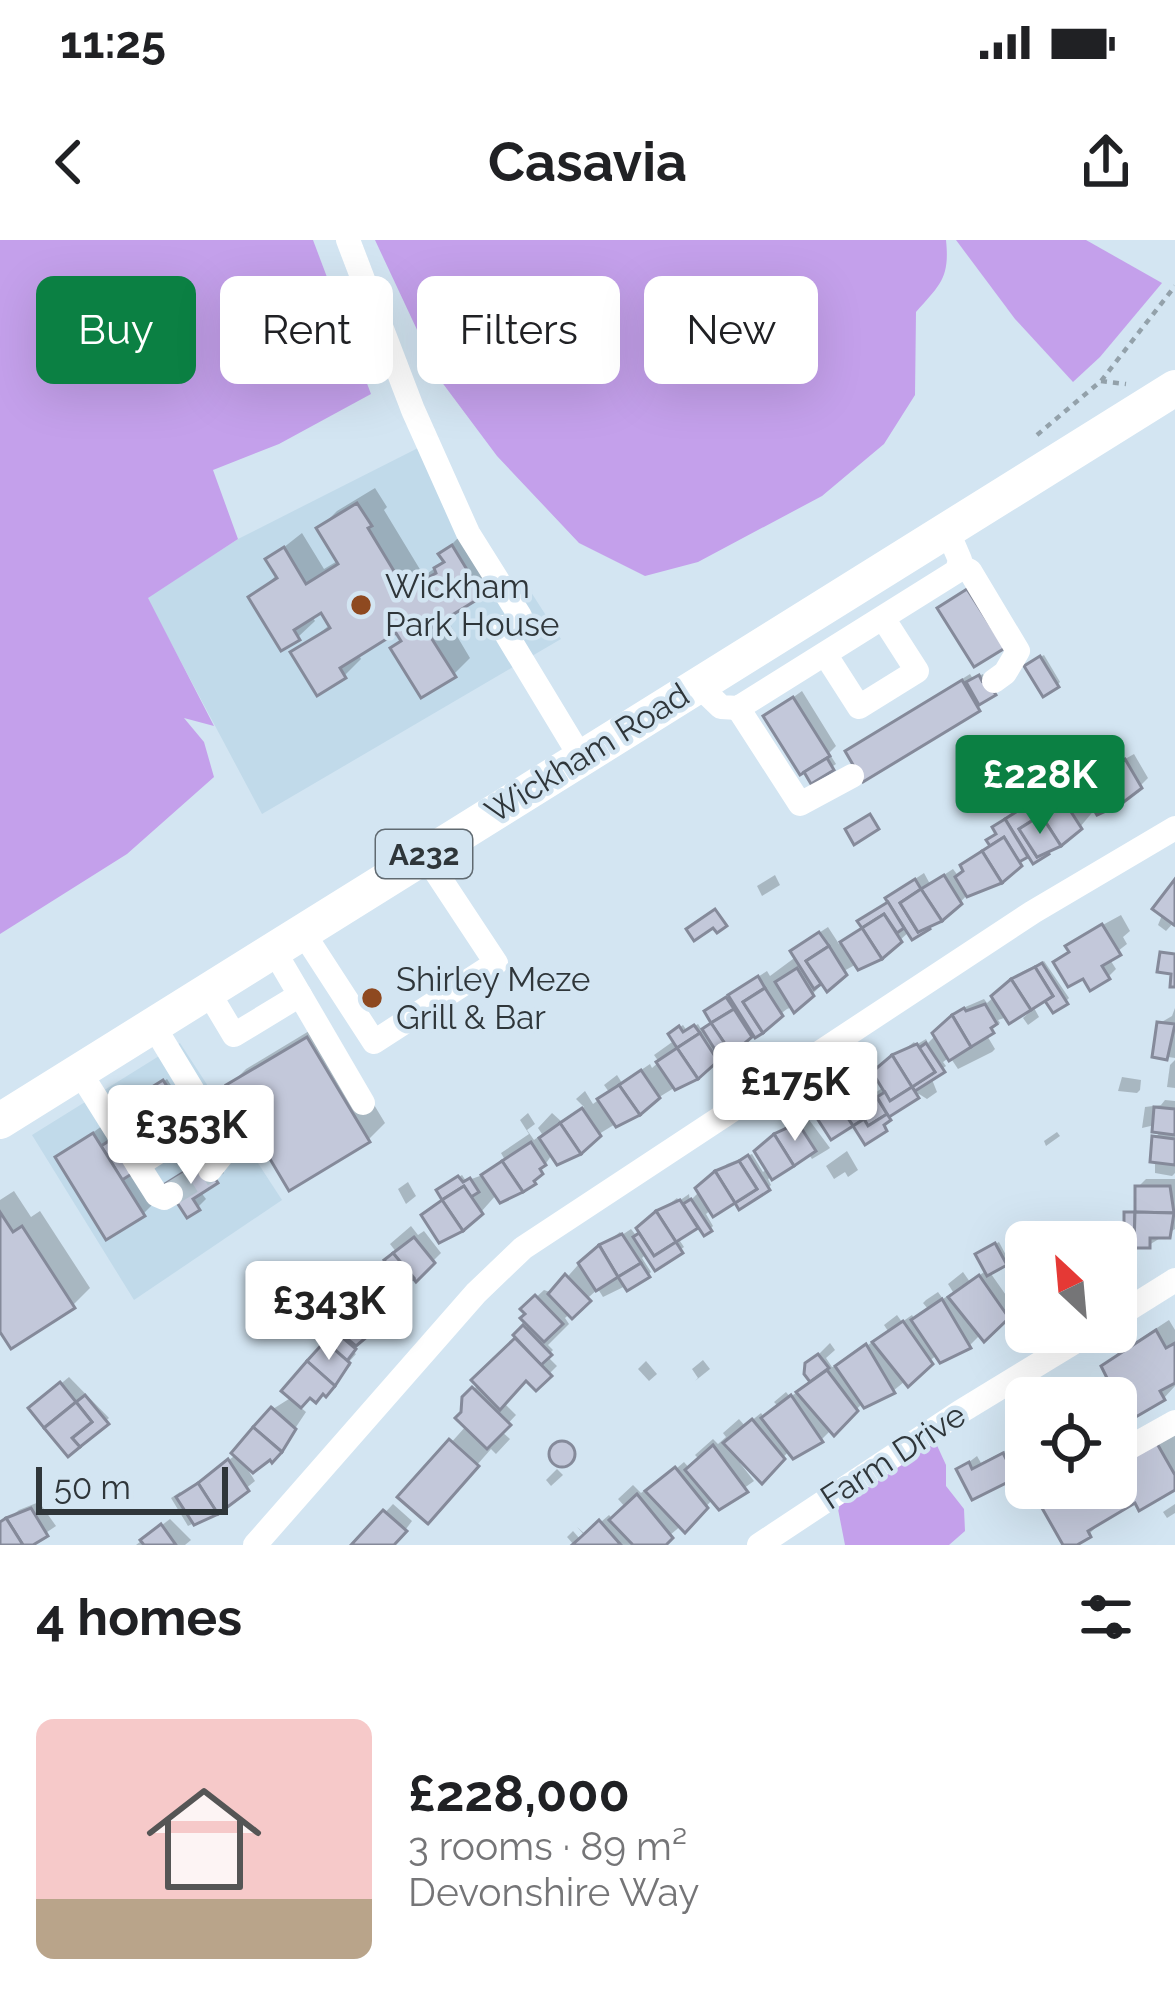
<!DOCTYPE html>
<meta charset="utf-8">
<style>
body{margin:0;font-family:Raleway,sans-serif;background:#f2f2f2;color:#202124;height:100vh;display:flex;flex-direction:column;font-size:45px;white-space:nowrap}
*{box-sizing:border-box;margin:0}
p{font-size:39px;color:#757577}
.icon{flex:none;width:66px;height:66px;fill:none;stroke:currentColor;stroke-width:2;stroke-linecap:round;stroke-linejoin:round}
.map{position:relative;height:1305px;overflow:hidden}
.panel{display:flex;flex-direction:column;background:#fff;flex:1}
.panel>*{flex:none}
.guide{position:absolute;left:36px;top:36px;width:1104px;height:108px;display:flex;gap:24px}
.needle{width:78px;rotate:334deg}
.controls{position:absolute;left:1005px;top:981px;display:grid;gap:24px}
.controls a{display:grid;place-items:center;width:132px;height:132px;border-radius:18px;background:#fff;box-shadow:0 12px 48px #0002;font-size:60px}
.scale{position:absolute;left:36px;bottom:30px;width:192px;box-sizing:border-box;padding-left:12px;border:6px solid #2f363a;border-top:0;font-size:33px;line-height:42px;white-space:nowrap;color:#2f363a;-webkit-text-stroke:9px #d3e5f2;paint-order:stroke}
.price{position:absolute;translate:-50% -102px;padding:0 27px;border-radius:12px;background:#fff;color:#222;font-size:39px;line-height:78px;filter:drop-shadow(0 3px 6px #0008)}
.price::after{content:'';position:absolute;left:50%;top:72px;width:36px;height:27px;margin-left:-18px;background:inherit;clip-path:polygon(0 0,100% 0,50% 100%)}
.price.selected{background:#0b8043;color:#fff}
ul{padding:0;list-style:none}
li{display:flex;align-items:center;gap:36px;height:300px;padding:0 36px}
li span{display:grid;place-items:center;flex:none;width:336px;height:240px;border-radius:18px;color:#555}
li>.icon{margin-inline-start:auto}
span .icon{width:144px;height:144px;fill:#fffc;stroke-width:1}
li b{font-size:51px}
h2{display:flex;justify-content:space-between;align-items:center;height:144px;padding:0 36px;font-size:51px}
.chip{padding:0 42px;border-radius:18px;background:#fff;box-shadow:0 12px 48px #0002;font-size:42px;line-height:108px}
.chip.selected{background:#0b8043;color:#fff}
.status{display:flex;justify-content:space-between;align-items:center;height:84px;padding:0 60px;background:#fff;direction:ltr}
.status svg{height:33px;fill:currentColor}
header{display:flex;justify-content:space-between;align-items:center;height:156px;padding:0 36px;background:#fff;font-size:54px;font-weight:700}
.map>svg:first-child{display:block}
</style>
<div class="status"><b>11:25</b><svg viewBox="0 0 49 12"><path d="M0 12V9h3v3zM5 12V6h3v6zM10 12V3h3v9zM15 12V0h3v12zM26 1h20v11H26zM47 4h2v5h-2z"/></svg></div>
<header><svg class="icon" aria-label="back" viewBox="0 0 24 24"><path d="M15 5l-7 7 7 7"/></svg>Casavia<svg class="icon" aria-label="share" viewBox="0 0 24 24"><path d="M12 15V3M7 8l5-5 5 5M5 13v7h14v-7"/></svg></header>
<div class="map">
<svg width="1175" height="1305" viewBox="0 0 1175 1305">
<rect width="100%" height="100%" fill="#d3e5f2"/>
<g fill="#c1daea">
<polygon points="418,208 497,354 522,338 561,399 262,574 147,358 238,299"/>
<polygon points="180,803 282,960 134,1060 32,895"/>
</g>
<g fill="#c4a0eb">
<polygon points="0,0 313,0 371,154 279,204 213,230 238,299 148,358 214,486 184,478 204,502 214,537 127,614 0,694"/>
<path d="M 375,0 L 946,0 C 950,38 940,45 916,72 L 915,155 L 884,204 L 822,256 L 698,322 L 645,336 L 579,303 L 497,216 L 441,141 Z"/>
<polygon points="956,0 1086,0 1162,43 1100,117 1073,142 1015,79"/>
<polygon points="935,1201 946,1225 946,1246 964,1269 965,1291 949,1305 845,1305 837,1264"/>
</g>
<g fill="#0003">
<polygon points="375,248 387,267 384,270 424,336 446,320 442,314 459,297 498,337 481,354 441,378 445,384 448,381 470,418 454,434 403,399 397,389 358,413 361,419 344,436 294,413 331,384 322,369 311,375 315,381 298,397 252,357 278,334 269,319 302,293 324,329 339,320 320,288 337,271"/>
<polygon points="1044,415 1060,442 1057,445 1030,423"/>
<polygon points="970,434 973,439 983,434 986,440 986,460 978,468 848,511"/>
<polygon points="802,451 836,506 829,513 836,524 812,540 767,476"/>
<polygon points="1134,514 1148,538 1140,546 1096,568 1080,587 969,653 952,671 910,691 900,700 824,742 804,763 787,769 732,810 729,805 716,819 674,848 599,894 553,913 534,941 497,954 473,981 445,959 442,948 462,935 466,941 488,933 505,920 501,913 529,894 520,880 528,873 535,884 527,890 534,900 542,894 538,888 552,873 562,882 584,867 576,859 585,851 593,864 609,852 604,845 617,835 622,843 650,824 652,828 659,822 654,815 675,800 674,791 683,785 687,791 698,784 703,792 715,782 710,768 767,731 770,736 797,716 802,704 828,687 839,704 864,686 897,651 924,633 930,644 953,629 959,637 993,604 1000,593 999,585 1042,556 1053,550 1061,562 1086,551 1084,547 1092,538 1073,547 1071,527 1084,519 1094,537 1105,531 1102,526 1115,517 1118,523"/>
<polygon points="775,635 780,645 762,656 757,646"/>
<polygon points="1175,644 1175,681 1166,691 1158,685"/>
<polygon points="1121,675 1130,691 1123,697 1127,704 1109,718 1116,729 1108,737 1084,735 1057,723 1072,710 1077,699"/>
<polygon points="1044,721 1069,758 1066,761 1046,757 1033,766 1039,777 1028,785 1023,778 1033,769 998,780 1000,783 986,794 995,809 992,812 958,829 950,817 943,822 946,826 931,837 937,852 927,859 919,854 890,872 885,889 817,872 832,855 866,838 875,853 885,846 884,825 914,802 916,805 926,799 928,803 963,768 984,759 987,763 1022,732"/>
<polygon points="1175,768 1175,818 1155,815 1160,783 1172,776"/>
<polygon points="324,782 385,883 368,900 229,846 246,829"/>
<polygon points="1175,820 1175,848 1167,847 1170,825"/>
<polygon points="1122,837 1141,840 1140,850 1137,853 1118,851"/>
<polygon points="167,839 198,888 135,928 156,961 143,974 59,917"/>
<polygon points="1165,860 1175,861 1175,933 1172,936 1155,933 1155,898 1162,890 1155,885 1142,888 1145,867 1161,865"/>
<polygon points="807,877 830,908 827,910 812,919 808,913 768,939 771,945 768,948 712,969 706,974 713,986 710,989 699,984 678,998 684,1007 656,1027 647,1013 642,1018 651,1032 648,1035 603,1057 598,1049 565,1078 569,1084 548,1105 553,1110 547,1116 557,1126 536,1147 527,1137 503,1162 516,1175 501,1191 510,1199 496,1214 491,1209 440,1267 402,1257 467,1185 465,1158 479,1144 475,1140 519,1098 530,1083 532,1061 544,1050 553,1053 578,1025 620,992 622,995 631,989 635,994 642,992 648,980 677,958 679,961 689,954 690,961 727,924 752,914 763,932 768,928 766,904 785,887"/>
<polygon points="1057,892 1060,896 1046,906 1044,901"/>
<polygon points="847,911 858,930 848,937 845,932 834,939 826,926"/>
<polygon points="212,914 224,933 200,951 206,959 198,967 177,937"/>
<polygon points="1146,939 1175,939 1175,989 1149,1005 1127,974 1138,971 1138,947"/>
<polygon points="408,942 416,956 406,964 398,949"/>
<polygon points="14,951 31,977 40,971 90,1048 73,1065 12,1105 0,1086 0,960"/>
<polygon points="411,986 418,995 424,991 441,1013 417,1037 414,1033 402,1045 407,1049 394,1069 352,1111 356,1114 348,1123 351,1125 316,1159 310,1155 299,1166 306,1172 280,1211 243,1222 255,1241 218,1271 188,1286 171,1258 180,1252 182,1255 237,1214 273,1169 292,1157 329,1101 323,1097 335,1084 326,1077 352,1046 358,1051 374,1033 379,1038 394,1028 397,1013 390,1004"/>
<polygon points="1067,987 1072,996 1067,1002 1038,1002"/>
<polygon points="999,1002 1008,1019 989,1031 1015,1068 984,1097 981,1094 969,1106 938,1114 893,1151 864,1162 834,1191 832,1189 821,1200 790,1210 762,1240 743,1220 740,1223 754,1241 719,1266 713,1259 685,1289 682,1285 658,1305 574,1305 567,1297 573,1291 580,1299 588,1299 577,1287 586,1295 609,1275 614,1280 626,1268 618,1259 633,1245 641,1253 646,1249 649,1252 684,1222 690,1229 700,1220 695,1215 713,1199 718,1204 726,1197 723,1193 739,1179 745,1186 761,1173 765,1178 778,1166 774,1162 786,1152 790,1157 813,1141 807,1133 808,1125 830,1103 835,1110 826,1118 832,1127 838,1126 888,1091 884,1085 897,1075 902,1082 912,1075 915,1080 928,1069 923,1063 926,1060 938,1052 943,1059 953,1052 948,1044 963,1032 970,1042 987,1030 982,1011"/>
<polygon points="1169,1080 1175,1090 1175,1146 1164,1158 1129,1163 1116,1170 1116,1158 1077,1158 1109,1134 1104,1126 1117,1114"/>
<polygon points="703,1120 710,1129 695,1141 698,1138 692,1129"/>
<polygon points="646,1121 657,1134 649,1141 638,1129"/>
<polygon points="69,1137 109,1178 68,1213 40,1161"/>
<polygon points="1175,1189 1175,1246 1136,1259 1106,1277 1089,1294 1067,1305 1042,1262 1055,1248 1116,1248 1116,1223"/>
<circle cx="564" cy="1212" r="11"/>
<polygon points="1012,1207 1022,1227 974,1256 960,1229 977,1216 981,1223"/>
<polygon points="557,1229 563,1235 551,1246 546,1240"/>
<polygon points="39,1262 56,1286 28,1305 0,1305 0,1285 19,1270"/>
<polygon points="393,1264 412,1281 394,1305 355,1305"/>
<polygon points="1175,1264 1175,1273 1167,1278 1163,1272"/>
<polygon points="170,1279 191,1300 185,1305 136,1305"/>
</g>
<g fill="#c3c8da" stroke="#858a9a" stroke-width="3">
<polygon points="357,263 372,286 368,288 406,351 436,333 434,328 444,322 438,314 452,305 483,356 423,393 427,398 430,396 456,437 421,458 390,408 401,401 396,393 340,428 346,438 317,456 290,412 330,388 321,373 294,390 300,400 281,411 248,357 277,338 265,319 284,307 306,344 338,324 316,288"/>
<polygon points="967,349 1005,408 974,427 937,368"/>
<polygon points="1040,416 1059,447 1043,457 1024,426"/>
<polygon points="979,435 982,441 986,438 996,455 979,465 966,442"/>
<polygon points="962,440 980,471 863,542 845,511"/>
<polygon points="793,457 830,516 800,535 763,476"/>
<polygon points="827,518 834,530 811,544 804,532"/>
<polygon points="1125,519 1142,548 1121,564 1102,533"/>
<polygon points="1080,520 1091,539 1072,551 1065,530"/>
<polygon points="1102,533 1121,564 1097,575 1080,546"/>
<polygon points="1033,561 1041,575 1019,589 1037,617 1047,611 1049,614 1033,624 1005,579"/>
<polygon points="1064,561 1082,589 1061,606 1041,575"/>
<polygon points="870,574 879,589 854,605 845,589"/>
<polygon points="1041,575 1061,606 1037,617 1019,589"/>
<polygon points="1005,579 1028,617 1019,622 1004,597 990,606 986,600 996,594 992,587"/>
<polygon points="1004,597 1022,626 1002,643 982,611"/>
<polygon points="982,611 1002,643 967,657 955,637 963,631 960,625"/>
<polygon points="944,635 962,664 942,681 921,649"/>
<polygon points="915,639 921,649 900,663 918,692 928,685 930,689 912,700 885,658"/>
<polygon points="1175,639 1175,683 1174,685 1152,669"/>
<polygon points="921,649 942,681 918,692 900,663"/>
<polygon points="888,662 904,688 897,693 884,674 862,688 857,681"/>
<polygon points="715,669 727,686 717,693 713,688 694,701 686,689"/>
<polygon points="884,674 902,702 882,719 862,688"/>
<polygon points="1102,684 1121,715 1102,726 1110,739 1090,751 1083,739 1068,747 1053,722 1069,712 1065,706"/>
<polygon points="862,688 882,719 858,730 840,702"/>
<polygon points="819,692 829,706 806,721 821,744 814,749 790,711"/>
<polygon points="829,706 847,735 827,752 806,721"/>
<polygon points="1160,712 1175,714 1175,747 1170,747 1171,734 1157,732"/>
<polygon points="1042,723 1068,764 1053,773 1045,761 1053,756 1035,727"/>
<polygon points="1035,727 1053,756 1031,770 1011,739"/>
<polygon points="797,728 814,756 794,773 775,742"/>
<polygon points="758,736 765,748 743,762 763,793 755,798 728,755"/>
<polygon points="1011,739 1031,770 1009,784 991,756"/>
<polygon points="765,748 783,776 763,793 743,762"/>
<polygon points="726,757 734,769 711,783 704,771"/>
<polygon points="985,764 997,784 991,788 994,793 971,807 952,775 964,768 966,771"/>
<polygon points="734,769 752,797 732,814 711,783"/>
<polygon points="952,775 971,807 949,821 932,793"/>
<polygon points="1157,782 1175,784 1167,820 1152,817"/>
<polygon points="711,783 729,810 719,816 702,789"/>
<polygon points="694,785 700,793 677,808 668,794 679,786 683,792"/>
<polygon points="700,793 718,821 698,839 677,808"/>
<polygon points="307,797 370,902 289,951 226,845"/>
<polygon points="926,803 945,832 915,851 912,847 935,832 919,808"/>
<polygon points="917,804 935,832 912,847 892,815"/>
<polygon points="677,808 698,839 675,850 656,822"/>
<polygon points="892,815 912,847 890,861 872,832"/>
<polygon points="641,830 660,858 640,875 619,845"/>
<polygon points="163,840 197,893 122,940 101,906 126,890 114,871"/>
<polygon points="857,844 866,858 874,853 887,874 868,886 864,879 853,886 833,855"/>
<polygon points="619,845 640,875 616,887 597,859"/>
<polygon points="912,847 919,858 889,877 877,857 885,852 890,861"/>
<polygon points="833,855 853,886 831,900 813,872"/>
<polygon points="1154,867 1175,869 1175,895 1152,892"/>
<polygon points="582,868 601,896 581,914 560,883"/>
<polygon points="887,874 891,880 884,885 887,891 865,905 853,886 864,879 868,886"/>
<polygon points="560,883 581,914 557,925 539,898"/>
<polygon points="798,883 816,911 794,926 774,894"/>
<polygon points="93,893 145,976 106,1000 55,917"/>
<polygon points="774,894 794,926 772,940 754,911"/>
<polygon points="1152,896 1175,899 1175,925 1150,922"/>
<polygon points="531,902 546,925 540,929 543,934 534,941 536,944 523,952 502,921"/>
<polygon points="748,915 770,950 739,970 735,963 757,949 739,921"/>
<polygon points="203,920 218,943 193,959 200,970 187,978 165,944"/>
<polygon points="502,921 523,952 500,963 481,935"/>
<polygon points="739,921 757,949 735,963 715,931"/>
<polygon points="715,931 735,963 713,977 695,948"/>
<polygon points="458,936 463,942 470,938 479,952 471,957 464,946 442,960 436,950"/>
<polygon points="464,946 483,974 463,991 442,960"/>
<polygon points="1135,946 1170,946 1174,973 1135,972"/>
<polygon points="691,959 712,991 704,996 683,964"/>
<polygon points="442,960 463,991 439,1003 421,975"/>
<polygon points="680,960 698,988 676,1002 656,971"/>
<polygon points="656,971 676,1002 654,1016 636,988"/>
<polygon points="0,972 13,992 22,986 75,1068 11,1109 0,1092"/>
<polygon points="1124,972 1135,972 1134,1008 1124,1008"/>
<polygon points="1135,972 1174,973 1170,998 1150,998 1150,1008 1134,1008"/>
<polygon points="639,993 654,1016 676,1002 683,1013 655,1031 633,997"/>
<polygon points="622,994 641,1023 618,1037 599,1005"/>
<polygon points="414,997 435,1023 416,1042 393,1013"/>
<polygon points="995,1003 1007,1025 987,1036 975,1014"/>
<polygon points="599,1005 618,1037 596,1051 578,1023"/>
<polygon points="1026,1008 1026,1053 1007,1020"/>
<polygon points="393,1013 414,1038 405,1045 384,1020"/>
<polygon points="641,1023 650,1037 627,1051 618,1037"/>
<polygon points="565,1034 591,1061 572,1079 548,1054"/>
<polygon points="979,1035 1009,1078 984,1102 948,1057"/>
<polygon points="376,1037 401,1059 386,1081 358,1057"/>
<polygon points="347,1047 358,1057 333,1087 322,1077"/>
<polygon points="535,1055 563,1084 544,1102 520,1078 525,1074 520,1069"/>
<polygon points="358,1057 386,1081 356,1106 333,1087"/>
<polygon points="942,1059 971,1108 940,1123 911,1080"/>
<polygon points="903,1081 933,1124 908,1147 872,1102"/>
<polygon points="523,1085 552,1115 541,1125 513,1095"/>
<polygon points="329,1086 356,1109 347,1121 319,1097"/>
<polygon points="1156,1090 1166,1108 1175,1103 1175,1143 1160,1151 1165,1160 1134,1178 1128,1167 1116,1174 1116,1158 1073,1158 1107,1138 1101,1126"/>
<polygon points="515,1098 552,1136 536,1151 526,1141 500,1170 471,1140"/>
<polygon points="325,1101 350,1123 335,1146 307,1121"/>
<polygon points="866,1104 895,1153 864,1168 835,1126"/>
<polygon points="818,1114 829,1128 810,1142 804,1134 805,1123"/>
<polygon points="307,1121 335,1146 326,1157 323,1154 316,1163 310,1158 301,1168 281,1151"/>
<polygon points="827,1130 858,1171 834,1196 796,1152"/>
<polygon points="60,1142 76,1162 44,1188 28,1168"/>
<polygon points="472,1147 511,1185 487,1209 455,1178 461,1172 462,1157"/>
<polygon points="85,1155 109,1184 80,1207 72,1198 92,1182 76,1162"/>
<polygon points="791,1155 823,1202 793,1219 761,1178"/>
<polygon points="76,1162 92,1182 72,1198 80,1207 68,1217 44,1188"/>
<polygon points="271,1167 296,1189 282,1212 253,1187"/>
<polygon points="752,1179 785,1219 762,1244 723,1203"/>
<polygon points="253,1187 282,1212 272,1223 270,1220 253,1233 231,1213"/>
<polygon points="449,1199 479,1226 428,1284 397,1257"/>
<polygon points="1155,1200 1175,1235 1175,1250 1139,1271 1135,1263 1088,1291 1091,1297 1077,1305 1063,1305 1038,1261 1061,1248 1071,1248 1073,1252 1080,1248 1116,1248 1116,1228"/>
<circle cx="562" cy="1214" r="13"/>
<polygon points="713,1205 748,1252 719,1270 685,1230"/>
<polygon points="1003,1213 1016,1238 972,1260 956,1229 969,1222 972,1229"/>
<polygon points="228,1219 249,1251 218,1274 198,1243"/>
<polygon points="675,1227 708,1268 685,1293 645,1251"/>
<polygon points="198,1243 218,1274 194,1285 176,1257"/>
<polygon points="637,1254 673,1298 666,1305 633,1305 609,1280"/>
<polygon points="31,1268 48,1296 33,1305 23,1305 6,1278"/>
<polygon points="383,1270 407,1291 394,1305 351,1305"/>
<polygon points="6,1278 23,1305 0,1305 0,1282"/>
<polygon points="599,1280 621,1305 572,1305 582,1296"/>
<polygon points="161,1284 176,1305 144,1305 140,1300"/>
</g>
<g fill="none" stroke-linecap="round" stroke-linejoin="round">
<polyline stroke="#b2c2cd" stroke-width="24" stroke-dasharray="24 12" stroke-linecap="butt" points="171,954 210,930"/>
<g stroke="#93a1aa" stroke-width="4.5" stroke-dasharray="6 6" stroke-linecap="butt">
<polyline points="1101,141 1126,144"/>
<polyline points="1037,195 1101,141 1175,46"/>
</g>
<g stroke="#fff" stroke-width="24">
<polyline points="348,0 413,170 468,293 520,376"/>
<polyline points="960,326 970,331 1018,411 1005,433 994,441"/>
<polyline points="502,387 580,516"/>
<polyline points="825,414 859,467 917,431 883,378"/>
<polyline points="698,445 721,467 738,468 957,331 960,320 948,292"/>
<polyline points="738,468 800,564 852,536"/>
<polyline points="302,691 374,802 496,723 424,614"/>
<polyline points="207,750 234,795 300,755 273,709"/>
<polyline points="300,755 363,863"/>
<polyline points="79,831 138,925 210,879 153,785"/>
<polyline points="138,925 157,955 164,958 171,954"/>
<polyline points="210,930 226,910 210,879"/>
<polyline points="1116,1077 1175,1040"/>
<polyline points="1116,1215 1175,1182"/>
<polyline points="1034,1248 1035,1248"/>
<polyline points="255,1305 476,1053 523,1008 1033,672 1175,588"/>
<polyline points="759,1305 960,1172 1091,1092"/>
</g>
<polyline stroke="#fff" stroke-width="36" points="0,881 1175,148"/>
</g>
<g fill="#8e4920" stroke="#d3e5f2" stroke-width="4.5">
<circle cx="361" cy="365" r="12"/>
<circle cx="372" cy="758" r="12"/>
</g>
<g text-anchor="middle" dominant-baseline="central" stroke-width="9" stroke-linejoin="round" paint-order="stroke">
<rect fill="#d3e5f2" stroke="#606a71" stroke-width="3" x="376" y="590" width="96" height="48" rx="9"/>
<g font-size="30" font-weight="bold" fill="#2f363a">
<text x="424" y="614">A232</text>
</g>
<g font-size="33" fill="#2f363a" stroke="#d3e5f2" text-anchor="start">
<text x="385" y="346">Wickham<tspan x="385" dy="38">Park House</tspan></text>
<text x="396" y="739">Shirley Meze<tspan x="396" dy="38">Grill &amp; Bar</tspan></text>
</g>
<g font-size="33" fill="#2f363a" stroke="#d3e5f2">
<text transform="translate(587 513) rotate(-32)">Wickham Road</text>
<text transform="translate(893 1216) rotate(-33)">Farm Drive</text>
</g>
</g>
</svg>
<div class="controls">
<a><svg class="needle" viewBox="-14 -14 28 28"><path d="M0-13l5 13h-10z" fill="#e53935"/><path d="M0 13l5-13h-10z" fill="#757577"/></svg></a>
<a><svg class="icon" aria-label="locate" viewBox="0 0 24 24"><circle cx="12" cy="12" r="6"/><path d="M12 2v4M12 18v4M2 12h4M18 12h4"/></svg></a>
</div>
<div class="scale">50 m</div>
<b class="price selected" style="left:1040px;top:597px">£228K</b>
<b class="price" style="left:795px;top:904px">£175K</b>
<b class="price" style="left:191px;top:947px">£353K</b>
<b class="price" style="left:329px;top:1123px">£343K</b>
<div class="guide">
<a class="chip selected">Buy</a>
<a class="chip">Rent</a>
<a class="chip">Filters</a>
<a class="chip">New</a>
</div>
</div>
<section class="panel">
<h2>4 homes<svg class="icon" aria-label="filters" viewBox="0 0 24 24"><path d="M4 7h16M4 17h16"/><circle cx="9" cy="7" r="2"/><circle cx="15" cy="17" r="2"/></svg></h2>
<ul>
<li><span style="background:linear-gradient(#f6c9c9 75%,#b9a48a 0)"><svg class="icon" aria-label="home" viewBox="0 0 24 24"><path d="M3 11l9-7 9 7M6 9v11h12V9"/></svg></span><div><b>£228,000</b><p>3 rooms · 89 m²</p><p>Devonshire Way</p></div></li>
</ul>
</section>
